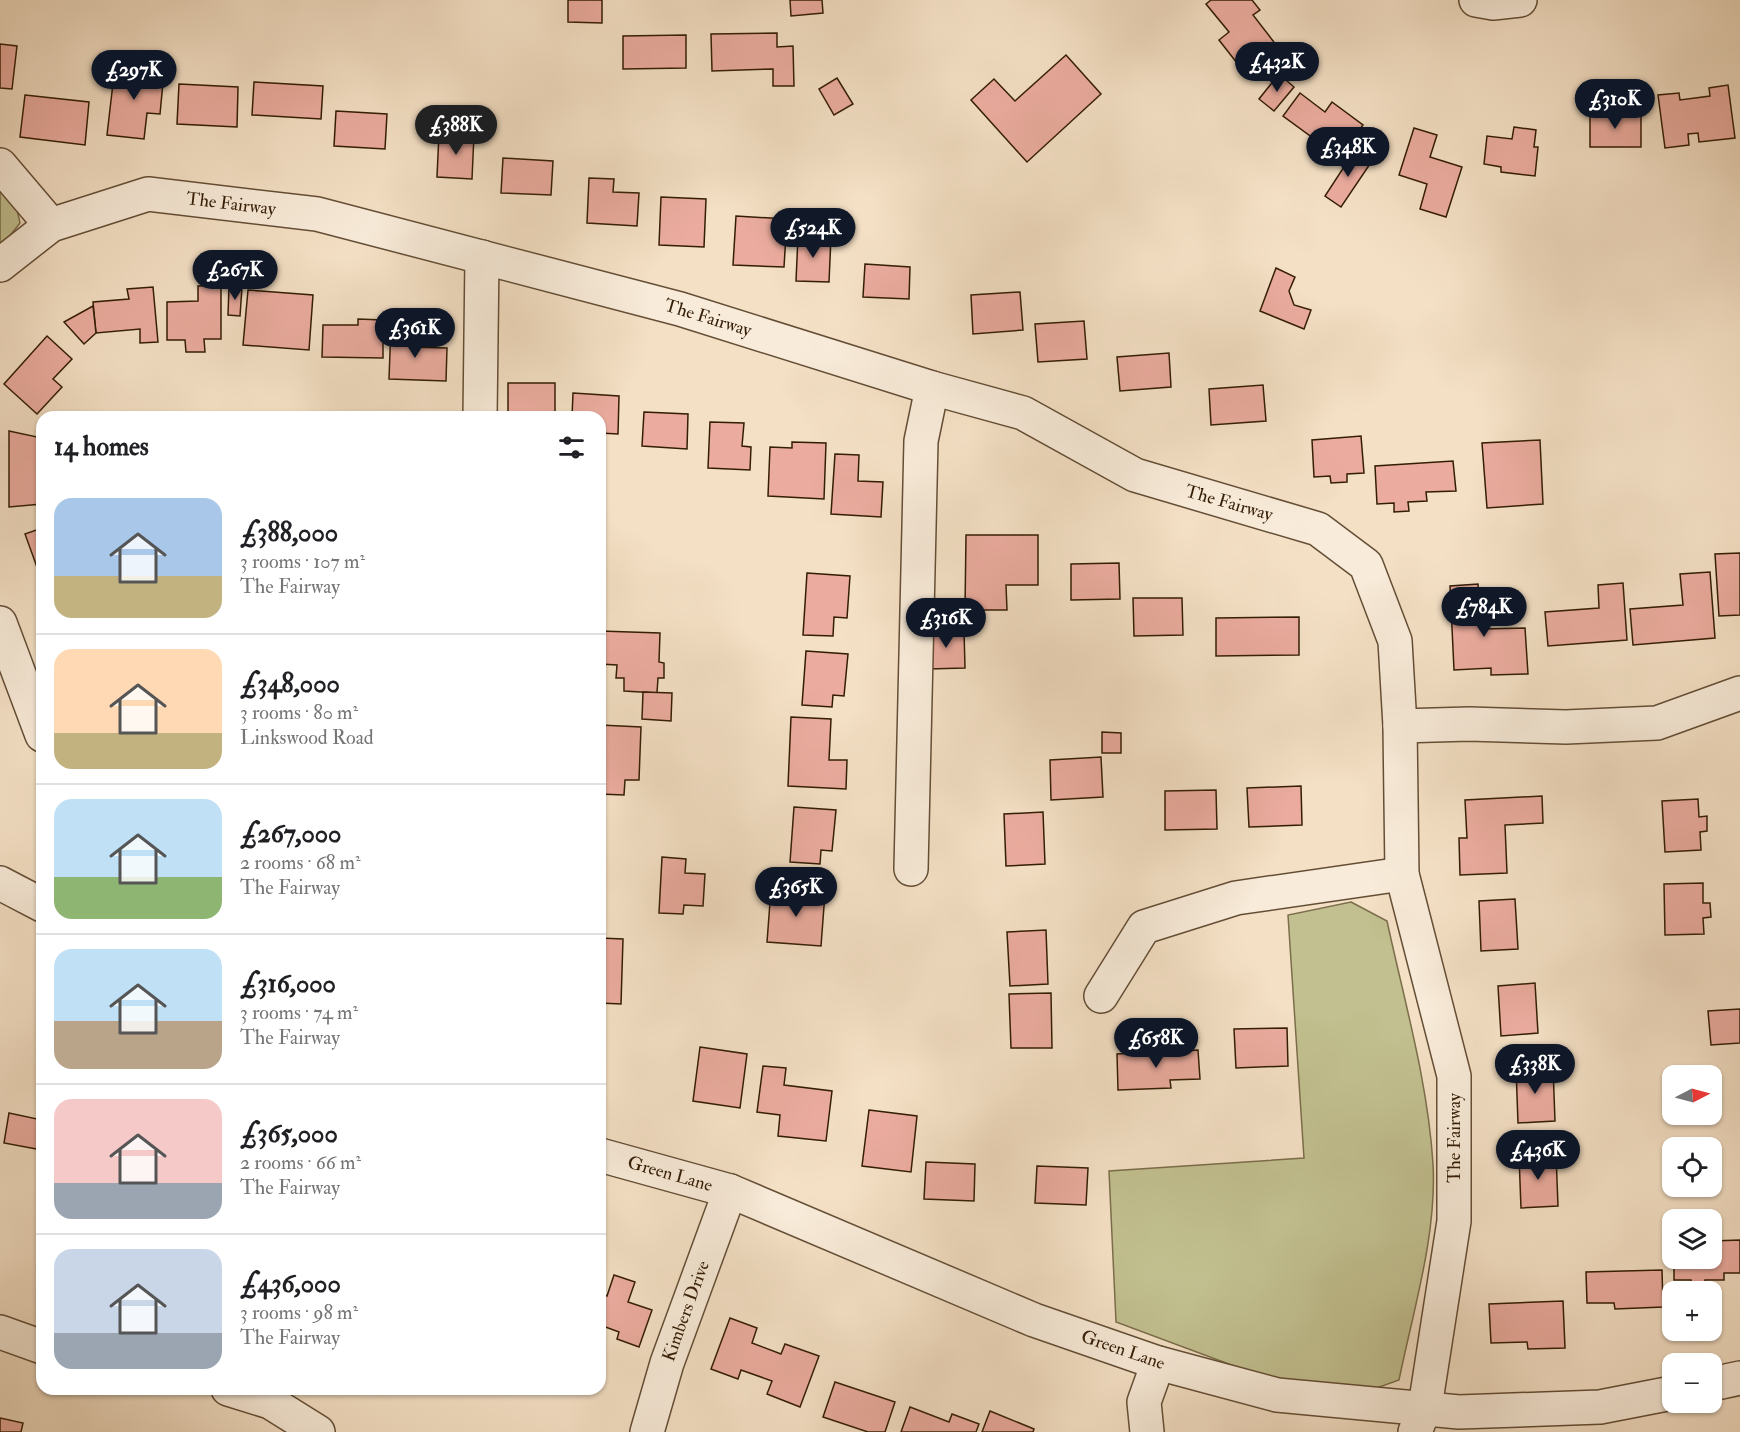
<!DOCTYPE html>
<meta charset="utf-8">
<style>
body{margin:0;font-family:"IM FELL Double Pica",serif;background:#f6f6f6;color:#202124;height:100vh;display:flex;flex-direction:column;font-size:22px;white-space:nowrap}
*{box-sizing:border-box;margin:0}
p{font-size:20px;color:#757577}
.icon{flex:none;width:33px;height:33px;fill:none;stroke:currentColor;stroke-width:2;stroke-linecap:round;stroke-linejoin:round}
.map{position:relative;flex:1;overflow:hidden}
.drawer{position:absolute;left:36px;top:411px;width:570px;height:984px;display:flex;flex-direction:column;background:#fff;border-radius:18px;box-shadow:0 2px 4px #0004}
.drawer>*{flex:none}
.needle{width:39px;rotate:84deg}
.fabs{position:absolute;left:1662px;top:1065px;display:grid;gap:12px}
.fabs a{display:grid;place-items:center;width:60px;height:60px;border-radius:12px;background:#fff;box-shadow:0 2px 4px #0004;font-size:30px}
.price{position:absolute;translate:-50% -51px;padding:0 14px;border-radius:21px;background:#111827;color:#fff;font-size:20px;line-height:39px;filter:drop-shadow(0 2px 3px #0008)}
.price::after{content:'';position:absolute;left:50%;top:36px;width:18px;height:14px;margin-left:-9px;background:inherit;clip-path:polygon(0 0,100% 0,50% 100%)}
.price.on{background:#222;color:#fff}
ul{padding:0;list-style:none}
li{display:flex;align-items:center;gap:18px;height:150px;padding:0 18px}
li+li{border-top:2px solid #e0e0e0}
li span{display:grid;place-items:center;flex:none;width:168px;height:120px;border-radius:18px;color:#555}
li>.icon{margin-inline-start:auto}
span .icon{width:72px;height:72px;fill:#fffc;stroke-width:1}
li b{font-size:26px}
h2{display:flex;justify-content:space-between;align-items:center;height:72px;padding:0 18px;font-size:26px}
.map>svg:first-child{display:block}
</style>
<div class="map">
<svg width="1740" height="1432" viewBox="0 0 1740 1432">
<rect width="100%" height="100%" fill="#f4e0c5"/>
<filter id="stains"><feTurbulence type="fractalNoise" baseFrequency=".00333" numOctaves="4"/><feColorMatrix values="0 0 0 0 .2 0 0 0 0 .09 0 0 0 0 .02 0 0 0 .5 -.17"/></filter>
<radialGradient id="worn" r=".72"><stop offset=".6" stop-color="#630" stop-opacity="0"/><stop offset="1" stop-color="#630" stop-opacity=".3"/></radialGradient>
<g fill="#c2c090" stroke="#7b6e4b" stroke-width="1.5">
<polygon points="0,183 14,196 20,223 0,248"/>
<path d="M 1351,902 L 1387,921 C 1404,1000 1428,1082 1433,1164 C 1437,1235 1413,1311 1399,1380 L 1374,1389 L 1269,1379 L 1116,1322 L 1109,1171 L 1304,1158 L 1288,915 Z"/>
</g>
<g fill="#ebac9f" stroke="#341d06" stroke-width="1.5">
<polygon points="568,0 602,0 602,23 568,22"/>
<polygon points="790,0 822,0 823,13 791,16"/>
<polygon points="1211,0 1252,0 1260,10 1253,15 1277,46 1244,72 1219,40 1229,32 1206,4"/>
<polygon points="777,33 777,47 793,46 794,86 773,86 773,69 712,71 711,34"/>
<polygon points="686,35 686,68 623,69 623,36"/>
<polygon points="0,44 17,46 12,89 0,88"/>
<polygon points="1066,55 1101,94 1027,162 971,100 994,79 1015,101"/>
<polygon points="115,66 164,72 160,114 147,113 144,139 107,135"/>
<polygon points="1279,74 1294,87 1274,111 1259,99"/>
<polygon points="837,78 853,104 834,115 819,89"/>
<polygon points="254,82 323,86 321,119 252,115"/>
<polygon points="179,84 238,87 237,127 177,124"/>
<polygon points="1728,85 1735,138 1699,142 1698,133 1688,134 1689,145 1665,148 1658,95 1679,93 1680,100 1710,96 1709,88"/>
<polygon points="1300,93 1325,112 1332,102 1363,125 1339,157 1283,116"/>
<polygon points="25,95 89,102 85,145 20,137"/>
<polygon points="336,111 387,114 385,149 334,146"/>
<rect x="1590" y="112" width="51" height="35"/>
<polygon points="1514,127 1536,130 1534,147 1538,147 1535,176 1501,172 1501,167 1484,164 1487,136 1512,139"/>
<polygon points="1414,128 1437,135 1430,157 1462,167 1446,217 1420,209 1427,184 1399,175"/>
<polygon points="439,133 474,135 472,179 437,177"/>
<polygon points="1355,150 1372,161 1341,207 1325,196"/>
<polygon points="503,158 553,161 551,195 501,193"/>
<polygon points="589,178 614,179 613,192 639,193 637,226 587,223"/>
<polygon points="661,197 706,199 704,247 659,245"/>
<polygon points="736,216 787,219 784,267 733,265"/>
<polygon points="798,236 831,237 829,282 796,281"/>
<polygon points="865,264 910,267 909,299 863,297"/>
<polygon points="1276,268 1295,277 1289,291 1294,305 1311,310 1304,329 1260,311"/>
<polygon points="221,285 221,339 204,339 205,352 186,352 185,340 167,340 167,302 198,301 198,286"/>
<polygon points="153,287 158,342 140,343 140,329 96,333 93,302 129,299 127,289"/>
<polygon points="229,287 242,287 240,316 228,315"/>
<polygon points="248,290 313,295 309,350 243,345"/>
<polygon points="1020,292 1023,330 973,334 971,295"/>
<polygon points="93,306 96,333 84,344 64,322"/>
<polygon points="358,319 383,320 383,358 322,357 323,325 358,325"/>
<polygon points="1084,321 1087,359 1038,362 1035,324"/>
<polygon points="391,325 411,326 410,347 447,348 446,381 389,379"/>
<polygon points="47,336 72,359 53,379 62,387 37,414 4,384"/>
<polygon points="1169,353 1171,387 1120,391 1117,357"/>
<rect x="508" y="383" width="47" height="34"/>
<polygon points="1263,385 1266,421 1211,425 1209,389"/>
<polygon points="573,393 619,396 618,434 600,433 600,417 572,417"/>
<polygon points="644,412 688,414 687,449 642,446"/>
<polygon points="710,422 744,423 742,446 751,447 750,470 708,468"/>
<polygon points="9,431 42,438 42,504 9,507"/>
<polygon points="1361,436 1364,473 1347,474 1347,482 1331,483 1330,476 1314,477 1312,440"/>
<polygon points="1540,440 1543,504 1487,508 1482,443"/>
<polygon points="792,442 826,443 824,499 768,496 770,447 792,448"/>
<polygon points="835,454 859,455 858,481 883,482 881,517 831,514"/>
<polygon points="1453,461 1456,491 1426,492 1427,501 1408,502 1409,511 1394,512 1394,503 1377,504 1375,466"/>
<polygon points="42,528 42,581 25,534"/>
<polygon points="966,535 1038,535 1038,585 1006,585 1007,610 965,610"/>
<polygon points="1740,553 1740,615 1719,616 1715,554"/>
<polygon points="1119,563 1120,599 1071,600 1071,564"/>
<polygon points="1710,572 1715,638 1633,645 1630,609 1683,605 1680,574"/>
<polygon points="807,573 850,576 847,618 834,617 833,636 803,635"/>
<polygon points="1623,583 1627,640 1548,646 1545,612 1599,608 1598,585"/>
<polygon points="1478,584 1480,629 1525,628 1528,674 1491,675 1491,668 1454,670 1450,586"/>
<polygon points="1133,598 1182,598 1183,635 1134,636"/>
<polygon points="1299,617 1299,655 1216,656 1216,618"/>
<polygon points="964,630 965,668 928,669 927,631"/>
<polygon points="600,631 660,633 659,662 664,663 664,678 658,678 657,693 624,691 624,678 616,678 617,665 600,664"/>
<polygon points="806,651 848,654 844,696 833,695 832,707 802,705"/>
<polygon points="643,692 672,693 671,721 642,719"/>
<polygon points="791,717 831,719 829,760 847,760 846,789 788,786"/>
<polygon points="600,725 641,727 639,780 625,780 624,795 600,794"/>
<polygon points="1102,732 1121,733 1121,753 1102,753"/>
<polygon points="1101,757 1103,797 1051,800 1050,760"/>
<polygon points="1301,786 1302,825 1249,827 1247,788"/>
<polygon points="1216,790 1217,829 1165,830 1165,791"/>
<polygon points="1542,796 1543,823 1505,825 1507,873 1460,875 1459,838 1467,838 1465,800"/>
<polygon points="1698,799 1699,817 1707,816 1707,831 1700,832 1701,850 1665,852 1662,801"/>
<polygon points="794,807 836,810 832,851 821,850 820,864 790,862"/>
<polygon points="1043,812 1045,864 1006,866 1004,814"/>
<polygon points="662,857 686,859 685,873 705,874 703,906 684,905 683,914 659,913"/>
<polygon points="1703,883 1703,903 1710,903 1711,917 1703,918 1704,934 1665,935 1664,884"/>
<polygon points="771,889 825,893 821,946 767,942"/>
<polygon points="1515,899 1518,949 1481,951 1479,901"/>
<polygon points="1046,930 1048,984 1010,986 1007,932"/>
<polygon points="600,938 623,939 621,1004 600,1003"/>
<polygon points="1535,983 1538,1033 1501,1036 1498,986"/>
<polygon points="1051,993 1052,1048 1011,1048 1009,994"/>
<polygon points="1740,1009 1740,1043 1711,1045 1708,1011"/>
<polygon points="1287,1028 1288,1066 1236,1068 1234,1029"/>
<polygon points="700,1047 747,1054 740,1108 693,1101"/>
<polygon points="1198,1050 1200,1079 1170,1080 1171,1088 1118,1090 1117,1054"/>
<polygon points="763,1066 786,1068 784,1085 832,1091 826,1141 778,1136 780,1115 757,1112"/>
<polygon points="1553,1067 1555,1121 1518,1123 1516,1068"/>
<polygon points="869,1110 917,1116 911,1172 862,1166"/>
<polygon points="9,1113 42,1120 42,1150 4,1143"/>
<polygon points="1556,1154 1558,1206 1521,1208 1519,1156"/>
<polygon points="926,1162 975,1164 974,1201 924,1199"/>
<polygon points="1037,1166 1088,1168 1086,1205 1035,1203"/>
<polygon points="1740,1240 1740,1273 1724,1273 1724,1280 1705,1280 1705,1291 1691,1291 1691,1280 1674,1280 1674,1258 1712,1258 1712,1241"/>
<polygon points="1662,1270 1663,1307 1615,1309 1614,1303 1587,1303 1586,1272"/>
<polygon points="614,1275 635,1282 628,1302 652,1310 639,1347 617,1339 619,1332 600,1325 600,1293 607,1296"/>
<polygon points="1563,1301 1565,1348 1528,1349 1527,1342 1491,1343 1489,1304"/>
<polygon points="730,1318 757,1328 752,1343 781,1354 785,1344 819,1356 800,1407 767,1394 772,1381 741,1370 738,1379 711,1369"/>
<polygon points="835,1382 895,1402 885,1432 868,1432 823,1417"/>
<polygon points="910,1407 949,1422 952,1414 979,1424 976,1432 901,1432"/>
<polygon points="990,1411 1034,1429 1033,1432 982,1432"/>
<polygon points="0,1418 23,1423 21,1432 0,1432"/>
</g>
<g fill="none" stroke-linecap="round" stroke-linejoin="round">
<defs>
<g id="minor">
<polyline points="1476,0 1493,3 1520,0"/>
<polyline points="0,165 51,225"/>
<polyline points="0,265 51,225 148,194 317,214 680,309 932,388 1023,413 1135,475 1318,529 1366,565 1395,641 1400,726 1402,874 1454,1076 1454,1221 1425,1407 1415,1432"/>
<polyline points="480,417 482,257"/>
<polyline points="0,623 42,735"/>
<polyline points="1400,726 1469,724 1566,727 1657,723 1740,693"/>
<polyline points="911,869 921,441 932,388"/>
<polyline points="0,883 42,905"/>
<polyline points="1101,996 1144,927 1236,898 1402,874"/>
<polyline points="600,1155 730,1191 1034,1320 1158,1363 1277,1395 1459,1412 1600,1407 1672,1393"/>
<polyline points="0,1332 42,1347"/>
<polyline points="1712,1384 1740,1378"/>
<polyline points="228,1389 270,1402 318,1432"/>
<polyline points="647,1432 667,1363 730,1191"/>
<polyline points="1147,1432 1144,1402 1158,1363"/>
</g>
</defs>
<use href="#minor" stroke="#644e36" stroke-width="36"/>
<use href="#minor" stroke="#f8ebd9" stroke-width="33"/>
</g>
<g text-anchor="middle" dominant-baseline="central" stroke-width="4.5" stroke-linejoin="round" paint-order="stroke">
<g font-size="18" fill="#341d06" stroke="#f8ebd9">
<text transform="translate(231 204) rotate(7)">The Fairway</text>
<text transform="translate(708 318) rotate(17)">The Fairway</text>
<text transform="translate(1229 503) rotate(16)">The Fairway</text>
<text transform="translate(1454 1138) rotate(-90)">The Fairway</text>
<text transform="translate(670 1174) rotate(16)">Green Lane</text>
<text transform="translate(686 1311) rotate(-70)">Kimbers Drive</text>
<text transform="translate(1123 1350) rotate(19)">Green Lane</text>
</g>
</g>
<rect width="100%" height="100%" filter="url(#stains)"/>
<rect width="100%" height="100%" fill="url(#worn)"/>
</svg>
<div class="fabs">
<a><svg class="needle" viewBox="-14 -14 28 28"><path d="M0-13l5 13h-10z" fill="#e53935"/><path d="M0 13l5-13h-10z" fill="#757577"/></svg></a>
<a><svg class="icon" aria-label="locate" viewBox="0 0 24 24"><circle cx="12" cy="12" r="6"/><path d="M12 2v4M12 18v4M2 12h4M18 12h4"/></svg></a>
<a><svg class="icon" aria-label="layers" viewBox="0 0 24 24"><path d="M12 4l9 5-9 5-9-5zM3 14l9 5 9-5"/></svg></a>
<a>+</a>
<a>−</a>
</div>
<b class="price" style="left:1277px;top:93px">£432K</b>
<b class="price" style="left:134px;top:101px">£297K</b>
<b class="price" style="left:1615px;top:130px">£310K</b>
<b class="price on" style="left:456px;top:156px">£388K</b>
<b class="price" style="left:1348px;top:178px">£348K</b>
<b class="price" style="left:813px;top:259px">£524K</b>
<b class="price" style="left:235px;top:301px">£267K</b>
<b class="price" style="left:415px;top:359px">£361K</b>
<b class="price" style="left:1484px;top:638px">£784K</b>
<b class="price" style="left:946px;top:649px">£316K</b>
<b class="price" style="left:796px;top:918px">£365K</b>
<b class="price" style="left:1156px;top:1069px">£658K</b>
<b class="price" style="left:1535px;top:1095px">£338K</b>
<b class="price" style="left:1538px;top:1181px">£436K</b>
<section class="drawer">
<h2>14 homes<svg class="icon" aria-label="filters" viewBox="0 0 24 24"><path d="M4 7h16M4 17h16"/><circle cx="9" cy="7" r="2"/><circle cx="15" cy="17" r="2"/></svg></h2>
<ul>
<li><span style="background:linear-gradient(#a9c7e8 65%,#c2b280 0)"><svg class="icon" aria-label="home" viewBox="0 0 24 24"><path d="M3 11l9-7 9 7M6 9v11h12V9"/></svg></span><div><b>£388,000</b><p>3 rooms · 107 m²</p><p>The Fairway</p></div></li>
<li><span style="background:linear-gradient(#ffd9b3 70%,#c2b280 0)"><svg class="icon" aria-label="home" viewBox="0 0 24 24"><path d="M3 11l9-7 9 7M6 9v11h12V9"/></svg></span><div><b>£348,000</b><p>3 rooms · 80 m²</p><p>Linkswood Road</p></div></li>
<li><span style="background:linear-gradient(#bfe0f5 65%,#8fb573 0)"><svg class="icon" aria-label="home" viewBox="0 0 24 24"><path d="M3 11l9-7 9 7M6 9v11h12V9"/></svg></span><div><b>£267,000</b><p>2 rooms · 68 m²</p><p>The Fairway</p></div></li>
<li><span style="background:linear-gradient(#bfe0f5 60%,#b9a48a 0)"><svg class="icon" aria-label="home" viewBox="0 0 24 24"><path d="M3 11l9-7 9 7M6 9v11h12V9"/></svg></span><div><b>£316,000</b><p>3 rooms · 74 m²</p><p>The Fairway</p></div></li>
<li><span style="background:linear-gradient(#f6c9c9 70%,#9aa5b1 0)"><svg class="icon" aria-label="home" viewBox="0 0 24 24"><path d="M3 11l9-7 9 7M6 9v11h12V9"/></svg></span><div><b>£365,000</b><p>2 rooms · 66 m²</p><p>The Fairway</p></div></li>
<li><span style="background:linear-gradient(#c9d6e8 70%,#9aa5b1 0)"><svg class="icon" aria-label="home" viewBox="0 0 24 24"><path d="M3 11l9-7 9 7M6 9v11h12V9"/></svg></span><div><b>£436,000</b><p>3 rooms · 98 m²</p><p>The Fairway</p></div></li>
</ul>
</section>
</div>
